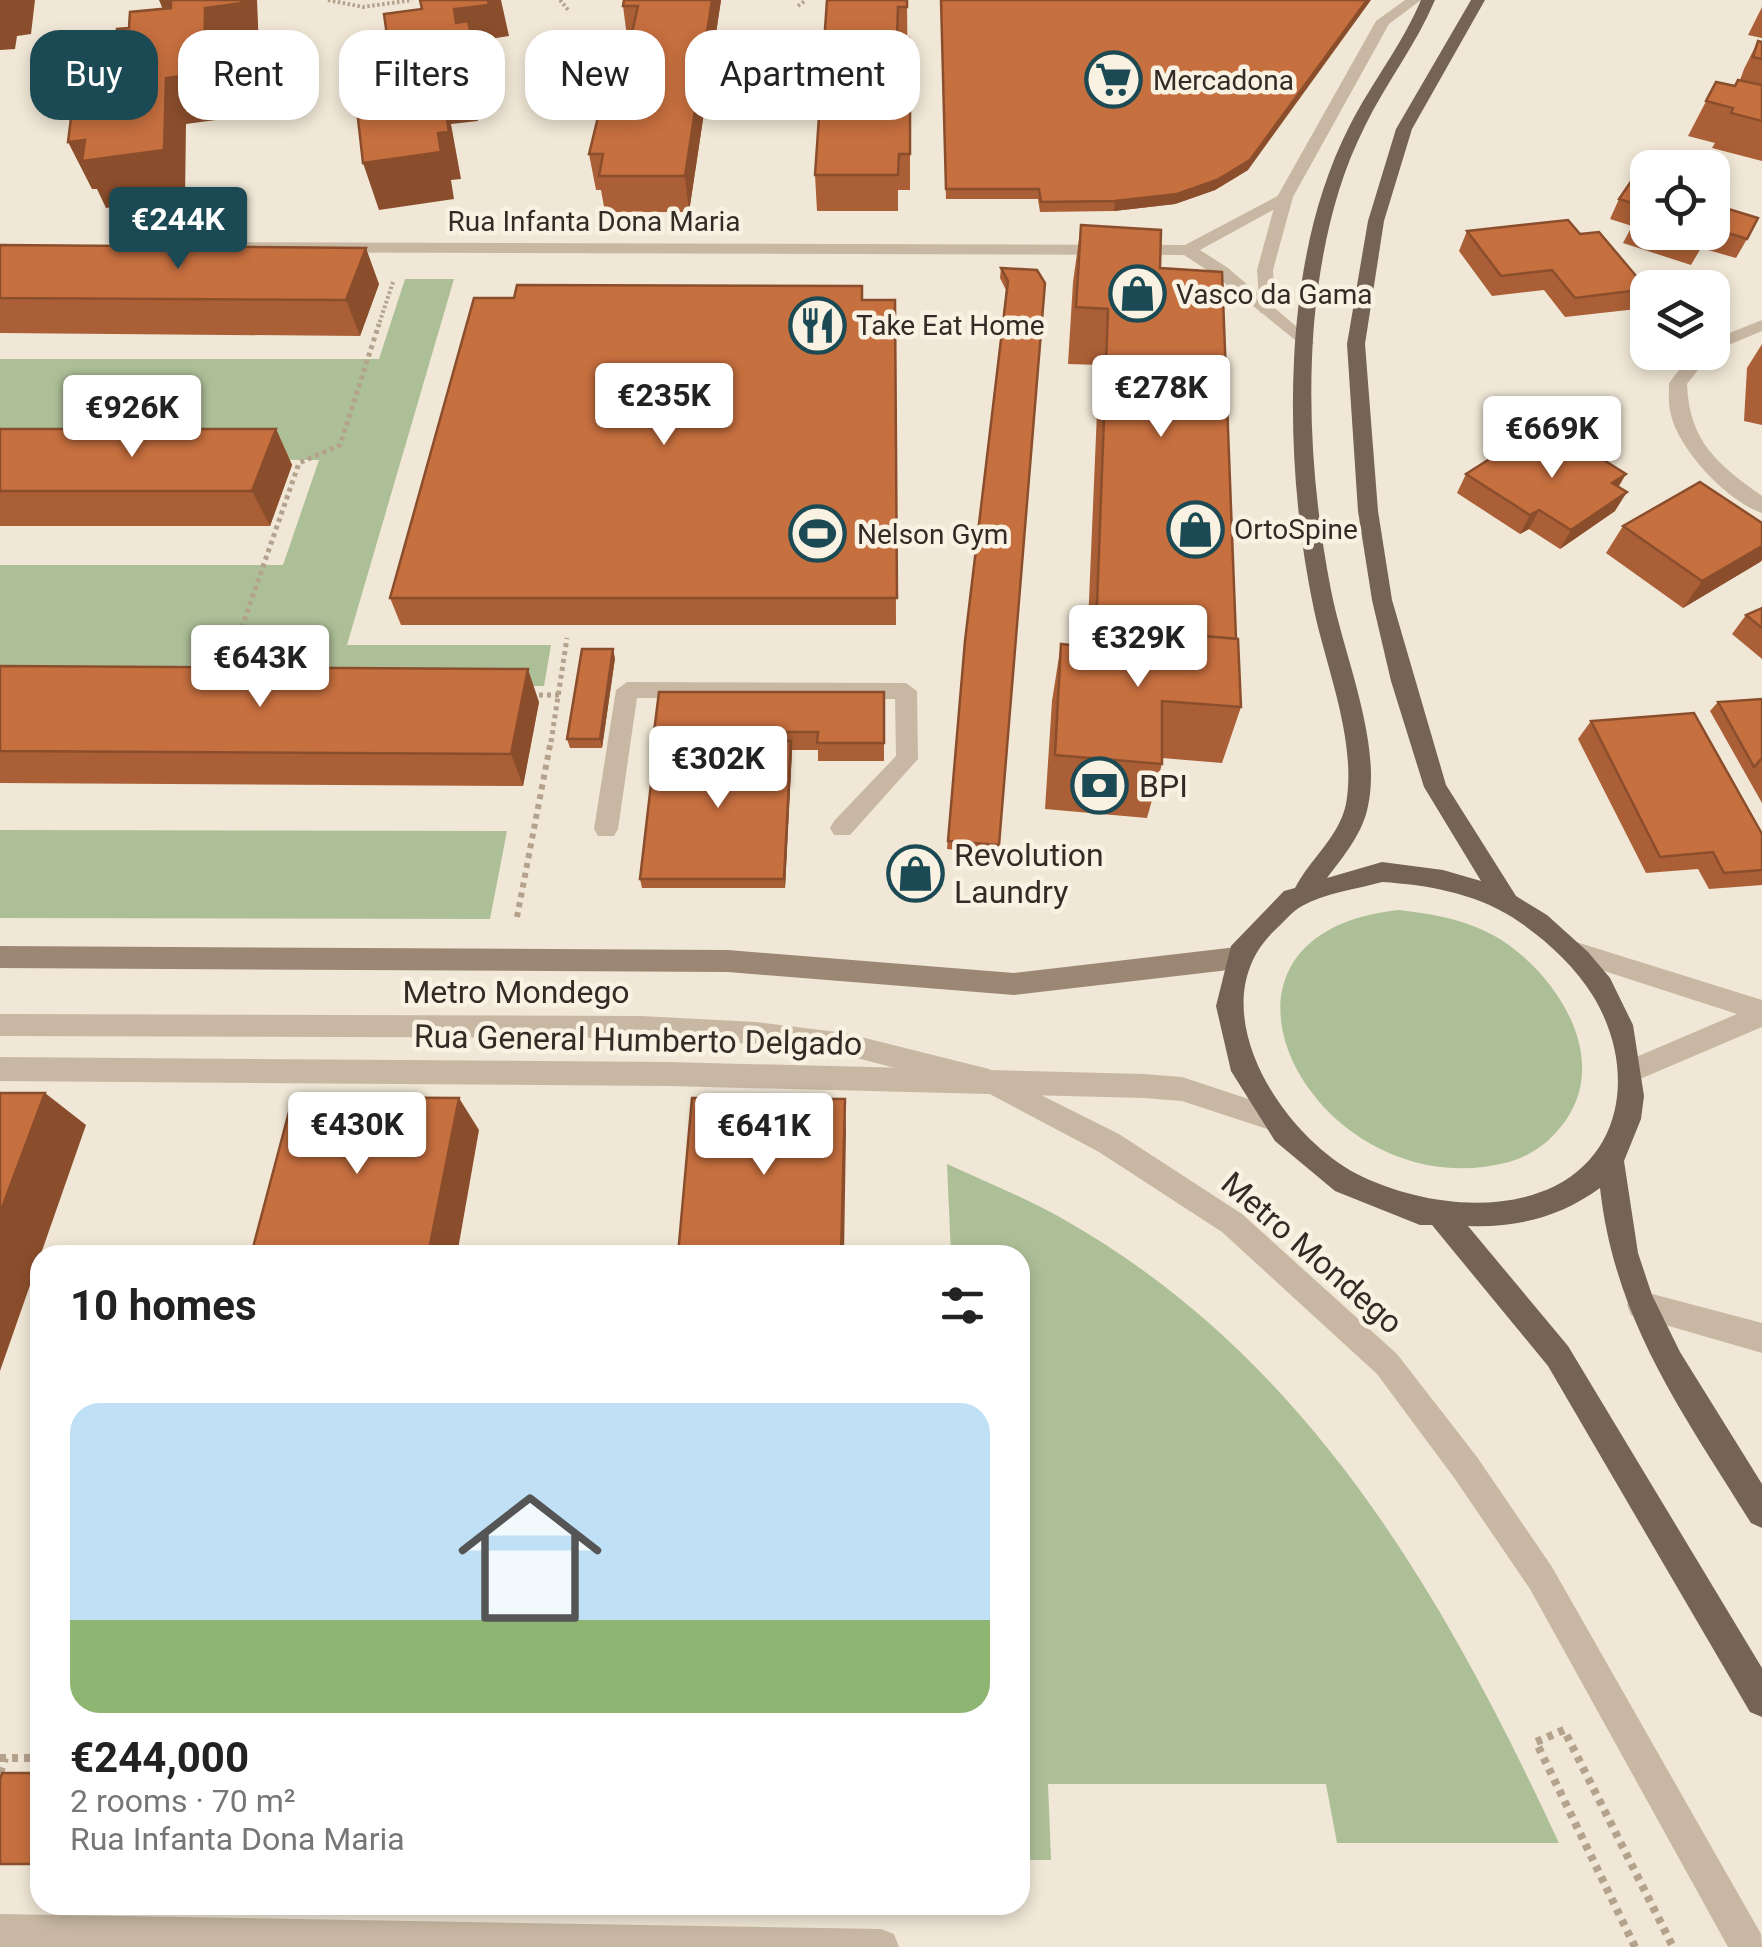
<!DOCTYPE html>
<meta charset="utf-8">
<style>
body{margin:0;font-family:Roboto,sans-serif;background:#f2f2f2;color:#222;height:100vh;display:flex;flex-direction:column;font-size:38px;white-space:nowrap}
*{box-sizing:border-box;margin:0}
p{font-size:32px;color:#767676}
.icon{flex:none;width:55px;height:55px;fill:none;stroke:currentColor;stroke-width:2;stroke-linecap:round;stroke-linejoin:round}
.map{position:relative;flex:1;overflow:hidden}
.sheet{position:absolute;left:30px;top:1245px;width:1000px;height:670px;display:flex;flex-direction:column;background:#fff;border-radius:30px;box-shadow:0 5px 15px #0003}
.sheet>*{flex:none}
.banner{position:absolute;left:30px;top:30px;width:1000px;height:90px;display:flex;gap:20px}
.buttons{position:absolute;left:1630px;top:150px;display:grid;gap:20px}
.buttons a{display:grid;place-items:center;width:100px;height:100px;border-radius:20px;background:#fff;box-shadow:0 5px 15px #0003;font-size:50px}
.price{position:absolute;translate:-50% -85px;padding:0 22px;border-radius:10px;background:#fff;color:#222;font-size:32px;line-height:65px;filter:drop-shadow(0 2px 5px #0008)}
.price::after{content:'';position:absolute;left:50%;top:60px;width:30px;height:22px;margin-left:-15px;background:inherit;clip-path:polygon(0 0,100% 0,50% 100%)}
.price.on{background:#1b4a54;color:#fff}
ul{padding:0;list-style:none}
li{display:grid;align-content:center;gap:20px;height:530px;padding:0 40px}
li span{display:grid;place-items:center;height:310px;border-radius:30px;color:#555}
li>.icon{margin-inline-start:auto}
span .icon{width:180px;height:180px;fill:#fffc;stroke-width:1}
li b{font-size:42px}
h2{display:flex;justify-content:space-between;align-items:center;height:120px;padding:0 40px;font-size:42px}
.pill{padding:0 35px;border-radius:30px;background:#fff;box-shadow:0 5px 15px #0003;font-size:35px;line-height:90px}
.pill.on{background:#1b4a54;color:#fff}
.map>svg:first-child{display:block}
</style>
<div class="map">
<svg width="1762" height="1947" viewBox="0 0 1762 1947">
<rect width="100%" height="100%" fill="#f0e7d6"/>
<g fill="#adbf97">
<polygon points="405,279 454,279 347,645 551,645 544,686 0,687 0,565 283,565 319,460 0,459 0,359 379,359"/>
<polygon points="0,830 507,831 490,919 0,918"/>
<path d="M 1398,910 C 1436,914 1474,921 1506,943 C 1563,983 1613,1066 1559,1129 C 1546,1145 1529,1156 1509,1162 C 1317,1213 1166,936 1398,910 Z"/>
<path d="M 947,1164 C 986,1182 1026,1198 1063,1219 C 1309,1358 1444,1596 1559,1843 L 1337,1843 L 1326,1784 L 1048,1784 L 1051,1860 L 1020,1860 L 1020,1255 L 951,1255 Z"/>
</g>
<g fill="none" stroke-linecap="round" stroke-linejoin="round">
<g stroke="#b4a28d" stroke-width="4" stroke-dasharray="2.5 2.5" stroke-linecap="butt">
<polyline points="328,0 363,7 412,0"/>
<polyline points="560,0 569,11"/>
<polyline points="798,6 806,0"/>
<polyline points="378,327 393,282"/>
</g>
<g stroke="#b4a28d" stroke-width="5" stroke-dasharray="4 4" stroke-linecap="butt">
<polyline points="226,673 299,463 340,445 379,324"/>
<polyline points="531,695 559,695"/>
<polyline points="551,742 567,638"/>
</g>
<polyline stroke="#b4a28d" stroke-width="6" stroke-dasharray="5 5" stroke-linecap="butt" points="517,917 551,740"/>
<g stroke="#b4a28d" stroke-width="8" stroke-dasharray="6 6" stroke-linecap="butt">
<polyline points="0,1758 40,1758"/>
<polyline points="0,1773 5,1758"/>
<polyline points="1635,1947 1536,1742 1564,1730 1673,1947"/>
</g>
<g fill="#c8b8a3" fill-rule="evenodd">
<polygon points="1405,0 1421,0 1389,24 1293,197 1273,270 1275,309 1260,313 1257,270 1277,197 1376,21"/>
<polygon points="627,682 906,683 917,691 918,759 850,835 834,835 830,828 834,821 896,756 895,699 637,698 618,829 614,836 598,836 594,829 616,690"/>
<polygon points="0,1014 641,1016 756,1022 845,1033 989,1069 1119,1134 1242,1214 1397,1354 1477,1457 1552,1567 1761,1934 1762,1947 1728,1947 1530,1589 1455,1479 1377,1374 1222,1232 1099,1152 984,1091 845,1055 756,1044 641,1038 0,1036"/>
</g>
<g fill="#c8b8a3" fill-rule="evenodd">
<polygon points="1285,192 1291,194 1291,200 1200,250 1228,268 1311,339 1314,343 1305,348 1216,276 1184,255 185,252 177,247 185,242 1185,245"/>
<polygon points="1762,320 1762,331 1712,352 1712,340"/>
<path d="M 1693,352 L 1712,352 L 1687,384 C 1689,441 1717,464 1762,496 L 1762,513 C 1728,502 1679,450 1671,415 C 1668,405 1669,394 1669,383 Z"/>
<polygon points="1573,941 1762,1000 1762,1027 1640,1079 1631,1083 1622,1079 1618,1071 1622,1063 1737,1014 1564,958 1561,951 1564,944"/>
<polygon points="0,1057 668,1062 1144,1074 1182,1077 1279,1109 1283,1118 1279,1127 1270,1130 1182,1101 1144,1098 668,1086 0,1081"/>
<polygon points="1641,1291 1762,1323 1762,1353 1631,1315 1627,1305 1631,1295"/>
<polygon points="0,1914 881,1929 894,1934 899,1947 0,1947"/>
</g>
<polygon fill="#9b8774" fill-rule="evenodd" points="0,946 728,950 1014,973 1237,947 1246,951 1249,958 1246,965 1237,969 1014,995 728,972 0,968"/>
<path fill="#756456" fill-rule="evenodd" d="M 1421,0 L 1435,0 C 1416,45 1386,83 1365,126 C 1334,187 1320,257 1314,324 C 1307,412 1314,503 1331,590 C 1343,653 1382,742 1368,806 C 1363,833 1343,857 1327,878 L 1382,862 L 1443,870 L 1481,881 L 1424,787 L 1391,681 L 1372,600 L 1358,511 L 1347,344 L 1368,221 L 1396,129 L 1471,0 L 1485,0 L 1412,129 L 1384,221 L 1365,344 L 1378,511 L 1392,600 L 1446,785 L 1516,896 L 1547,915 L 1588,952 L 1610,978 L 1633,1025 L 1644,1096 L 1641,1119 L 1624,1161 L 1638,1253 L 1652,1295 L 1680,1352 L 1762,1484 L 1762,1528 L 1751,1523 C 1682,1412 1615,1321 1600,1188 C 1560,1217 1517,1228 1468,1226 L 1568,1346 L 1762,1668 L 1762,1717 L 1750,1712 L 1548,1366 L 1432,1225 L 1420,1225 L 1335,1191 L 1275,1141 L 1231,1071 L 1216,1006 L 1231,946 L 1284,891 L 1295,888 C 1310,859 1339,837 1346,804 C 1357,742 1327,670 1314,610 C 1297,529 1290,443 1294,360 C 1298,280 1313,197 1350,125 C 1372,82 1402,45 1421,0 ZM 1382,882 C 1428,885 1473,893 1512,917 C 1543,937 1574,965 1593,996 C 1633,1061 1628,1149 1555,1186 C 1496,1215 1414,1203 1357,1174 C 1279,1133 1198,1005 1274,931 C 1283,923 1292,911 1302,906 C 1325,893 1357,889 1382,882 Z"/>
</g>
<g fill="#aa5f36">
<polygon points="624,0 721,0 689,212 605,212 601,190 596,190 589,154 613,109 607,74 627,37 623,6"/>
<polygon points="827,0 907,0 908,110 910,110 910,190 898,190 898,211 817,211 815,175"/>
<polygon points="941,0 1248,170 1215,190 1175,204 1114,211 1040,212 1038,199 946,199"/>
<polygon points="1762,7 1762,38 1748,35"/>
<polygon points="1758,41 1762,42 1762,161 1712,148 1715,143 1688,136 1716,82 1735,86 1740,80 1744,69"/>
<polygon points="1648,185 1648,232 1712,232 1712,204 1747,239 1736,258 1701,248 1691,265 1623,243 1632,226 1610,219 1619,199"/>
<polygon points="1081,225 1160,268 1236,639 1241,707 1222,763 1162,758 1162,764 1147,818 1045,809 1052,701 1061,644 1087,647 1099,365 1068,364 1073,282"/>
<polygon points="1467,231 1580,234 1647,289 1637,309 1565,317 1544,290 1492,296 1459,251"/>
<polygon points="0,245 379,284 360,336 0,333"/>
<polygon points="1001,268 1045,283 998,854 947,849 965,641 1006,290 1000,278"/>
<polygon points="862,300 895,300 896,625 401,625 390,598"/>
<polygon points="1762,344 1762,425 1744,421 1747,368"/>
<polygon points="0,429 276,429 292,465 270,526 0,526"/>
<polygon points="1542,456 1619,487 1615,511 1560,549 1529,529 1520,534 1457,493 1466,474"/>
<polygon points="1762,523 1762,560 1760,562 1683,608 1606,553 1623,526"/>
<polygon points="1762,608 1762,659 1732,634 1746,615"/>
<polygon points="615,658 602,748 570,748 567,739"/>
<polygon points="0,666 539,702 523,786 0,783"/>
<polygon points="884,692 884,761 818,761 818,750 792,750 785,888 642,888 640,879 656,741 654,732"/>
<polygon points="1762,699 1762,803 1710,711 1718,702"/>
<polygon points="1591,721 1762,834 1762,885 1709,889 1698,869 1646,873 1578,739"/>
</g>
<g fill="#8b4e2c">
<polygon points="0,0 35,0 31,34 17,36 15,49 0,50"/>
<polygon points="159,0 173,0 177,43"/>
<polygon points="242,0 257,0 259,49 223,54 223,119 186,124 185,197 106,208 97,189 92,189 68,142 85,140 166,78 205,8"/>
<polygon points="488,0 501,0 509,36 496,38 499,51 476,54 487,102 475,104 478,121 451,124 461,179 451,180 454,199 379,210 363,163 430,91 428,79 454,9"/>
<polygon points="712,0 721,0 689,212 685,176"/>
<polygon points="1367,0 1371,0 1248,170 1215,190 1175,204 1114,211 1115,201"/>
<polygon points="126,65 135,113 114,66"/>
<polygon points="366,248 379,284 360,336 346,300"/>
<polygon points="276,429 292,465 270,526 252,491"/>
<polygon points="1626,474 1615,493 1612,483"/>
<polygon points="1627,492 1615,511 1560,549 1571,530"/>
<polygon points="1539,510 1529,529 1520,534 1530,515"/>
<polygon points="1762,546 1762,560 1760,562 1683,608 1702,581"/>
<polygon points="613,649 615,658 602,748 600,739"/>
<polygon points="528,669 539,702 523,786 511,754"/>
<polygon points="791,741 792,750 785,888 784,879"/>
<polygon points="45,1093 86,1125 0,1371 0,1213"/>
<polygon points="459,1098 479,1130 457,1255 428,1255"/>
<polygon points="845,1099 846,1131 844,1255 841,1255"/>
</g>
<g fill="#c66f3f" stroke="#8b4e2c" stroke-width="2.5">
<polygon points="171,0 242,0 242,3 205,8 204,73 166,78 164,150 82,161 85,140 68,142 73,102 90,100 91,82 125,78 126,65 114,66 117,29 129,28 130,12 171,8"/>
<polygon points="420,0 488,0 489,5 454,9 456,23 468,21 476,56 463,57 466,74 428,79 430,91 442,90 449,132 438,133 441,152 363,163 354,83 393,78 384,14 422,9"/>
<polygon points="624,0 712,0 685,176 599,176 603,154 589,154 600,109 614,109 617,94 622,74 607,74 616,37 631,37 638,6 623,6"/>
<polygon points="827,0 907,0 907,7 898,7 897,38 909,38 909,77 898,77 897,110 910,110 910,154 899,154 898,175 815,175"/>
<polygon points="941,0 1367,0 1250,160 1217,180 1177,194 1115,201 1041,202 1039,189 946,189"/>
<polygon points="1758,41 1762,42 1762,59 1753,57"/>
<polygon points="1738,80 1762,85 1762,121 1731,113 1733,108 1706,101 1716,82 1735,86"/>
<polygon points="1632,180 1648,185 1648,228 1633,224 1645,207 1619,199"/>
<polygon points="1712,204 1758,218 1747,239 1712,228"/>
<polygon points="1568,220 1580,234 1599,232 1647,289 1575,298 1552,270 1501,276 1467,231"/>
<polygon points="1081,225 1161,230 1160,268 1222,272 1236,639 1096,627 1096,632 1108,309 1076,307"/>
<polygon points="1661,232 1709,232 1702,245"/>
<polygon points="0,245 366,248 346,300 0,298"/>
<polygon points="1001,268 1037,270 1045,283 999,845 948,841 965,641 1008,281"/>
<polygon points="517,285 862,286 862,300 895,300 897,598 390,598 474,298 514,298"/>
<polygon points="0,429 276,429 252,491 0,491"/>
<polygon points="1570,439 1626,474 1612,483 1627,492 1571,530 1539,510 1530,515 1466,474 1518,441 1542,456"/>
<polygon points="1700,482 1762,523 1762,546 1702,581 1623,526"/>
<polygon points="1762,608 1762,628 1746,615"/>
<polygon points="1096,627 1238,639 1241,707 1162,701 1162,764 1055,755 1061,644 1096,648"/>
<polygon points="582,649 613,649 600,739 567,739"/>
<polygon points="0,666 528,669 511,754 0,751"/>
<polygon points="659,692 884,692 884,743 817,743 818,732 654,732"/>
<polygon points="1762,699 1762,758 1754,767 1718,702"/>
<polygon points="1694,713 1762,834 1762,870 1724,873 1713,852 1660,857 1591,721"/>
<polygon points="656,741 791,741 784,879 640,879"/>
<polygon points="0,1093 45,1093 0,1213"/>
<polygon points="293,1097 459,1098 428,1255 251,1255"/>
<polygon points="692,1098 845,1099 841,1255 678,1255"/>
<polygon points="2,1773 40,1773 40,1864 0,1864 0,1779"/>
</g>
<defs>
<symbol id="supermarket-ring" viewBox="-11 -11 22 22"><circle r="9.5" fill="#f9f1e2" stroke="#1b4a54" stroke-width="1.5"/><path d="M-6-5.5h2.5l.6 2H6L4.5 2H-2.5L-4.4-4H-6ZM-1.5 3.2a1.3 1.3 0 1 0 .1 0ZM3 3.2a1.3 1.3 0 1 0 .1 0Z" fill="#1b4a54"/></symbol>
<symbol id="shop-ring" viewBox="-11 -11 22 22"><circle r="9.5" fill="#f9f1e2" stroke="#1b4a54" stroke-width="1.5"/><path d="M-5-2.5h2.3a2.7 3.5 0 0 1 5.4 0H5L5.5 6h-11ZM-1.5-2.5h3a1.5 2.3 0 0 0-3 0Z" fill="#1b4a54"/></symbol>
<symbol id="restaurant-ring" viewBox="-11 -11 22 22"><circle r="9.5" fill="#f9f1e2" stroke="#1b4a54" stroke-width="1.5"/><path d="M-5-6h1v4h1v-4h1v4h1v-4h1v5L-1.5 .5V6h-2V.5L-5-1ZM5-6V6H3V1.5H1.5Q1.5-4 5-6Z" fill="#1b4a54"/></symbol>
<symbol id="stadium-ring" viewBox="-11 -11 22 22"><circle r="9.5" fill="#f9f1e2" stroke="#1b4a54" stroke-width="1.5"/><path d="M0-5a6.5 5 0 1 0 0 10a6.5 5 0 1 0 0-10ZM-3.5-1.8h7v3.6h-7Z" fill="#1b4a54"/></symbol>
<symbol id="bank-ring" viewBox="-11 -11 22 22"><circle r="9.5" fill="#f9f1e2" stroke="#1b4a54" stroke-width="1.5"/><path d="M-6-4H6V4H-6ZM0-2.3a2.3 2.3 0 1 0 0 4.6a2.3 2.3 0 1 0 0-4.6Z" fill="#1b4a54"/></symbol>
</defs>
<g fill-rule="evenodd">
<use href="#supermarket-ring" x="1082" y="48" width="63" height="63"/>
<use href="#shop-ring" x="1106" y="262" width="63" height="63"/>
<use href="#restaurant-ring" x="786" y="294" width="63" height="63"/>
<use href="#shop-ring" x="1164" y="498" width="63" height="63"/>
<use href="#stadium-ring" x="786" y="502" width="63" height="63"/>
<use href="#bank-ring" x="1068" y="754" width="63" height="63"/>
<use href="#shop-ring" x="884" y="842" width="63" height="63"/>
</g>
<g text-anchor="middle" dominant-baseline="central" stroke-width="9" stroke-linejoin="round" paint-order="stroke">
<g font-size="28" fill="#332b25" stroke="#f9f1e2" text-anchor="start">
<text x="1153" y="80">Mercadona</text>
<text x="1176" y="294">Vasco da Gama</text>
<text x="856" y="325">Take Eat Home</text>
<text x="1234" y="529">OrtoSpine</text>
<text x="857" y="534">Nelson Gym</text>
</g>
<g font-size="28" fill="#332b25" stroke="#f9f1e2">
<text x="594" y="221">Rua Infanta Dona Maria</text>
</g>
<g font-size="32" fill="#332b25" stroke="#f9f1e2" text-anchor="start">
<text x="1139" y="786">BPI</text>
<text x="954" y="855">Revolution<tspan x="954" dy="37">Laundry</tspan></text>
</g>
<g font-size="32" fill="#332b25" stroke="#f9f1e2">
<text x="516" y="992">Metro Mondego</text>
<text transform="translate(638 1040) rotate(1)">Rua General Humberto Delgado</text>
<text transform="translate(1312 1253) rotate(41)">Metro Mondego</text>
</g>
</g>
</svg>
<div class="buttons">
<a><svg class="icon" aria-label="locate" viewBox="0 0 24 24"><circle cx="12" cy="12" r="6"/><path d="M12 2v4M12 18v4M2 12h4M18 12h4"/></svg></a>
<a><svg class="icon" aria-label="layers" viewBox="0 0 24 24"><path d="M12 4l9 5-9 5-9-5zM3 14l9 5 9-5"/></svg></a>
</div>
<b class="price on" style="left:178px;top:272px">€244K</b>
<b class="price" style="left:1161px;top:440px">€278K</b>
<b class="price" style="left:664px;top:448px">€235K</b>
<b class="price" style="left:132px;top:460px">€926K</b>
<b class="price" style="left:1552px;top:481px">€669K</b>
<b class="price" style="left:1138px;top:690px">€329K</b>
<b class="price" style="left:260px;top:710px">€643K</b>
<b class="price" style="left:718px;top:811px">€302K</b>
<b class="price" style="left:357px;top:1177px">€430K</b>
<b class="price" style="left:764px;top:1178px">€641K</b>
<div class="banner">
<a class="pill on">Buy</a>
<a class="pill">Rent</a>
<a class="pill">Filters</a>
<a class="pill">New</a>
<a class="pill">Apartment</a>
</div>
<section class="sheet">
<h2>10 homes<svg class="icon" aria-label="filters" viewBox="0 0 24 24"><path d="M4 7h16M4 17h16"/><circle cx="9" cy="7" r="2"/><circle cx="15" cy="17" r="2"/></svg></h2>
<ul>
<li><span style="background:linear-gradient(#bfe0f5 70%,#8fb573 0)"><svg class="icon" aria-label="home" viewBox="0 0 24 24"><path d="M3 11l9-7 9 7M6 9v11h12V9"/></svg></span><div><b>€244,000</b><p>2 rooms · 70 m²</p><p>Rua Infanta Dona Maria</p></div></li>
</ul>
</section>
</div>
